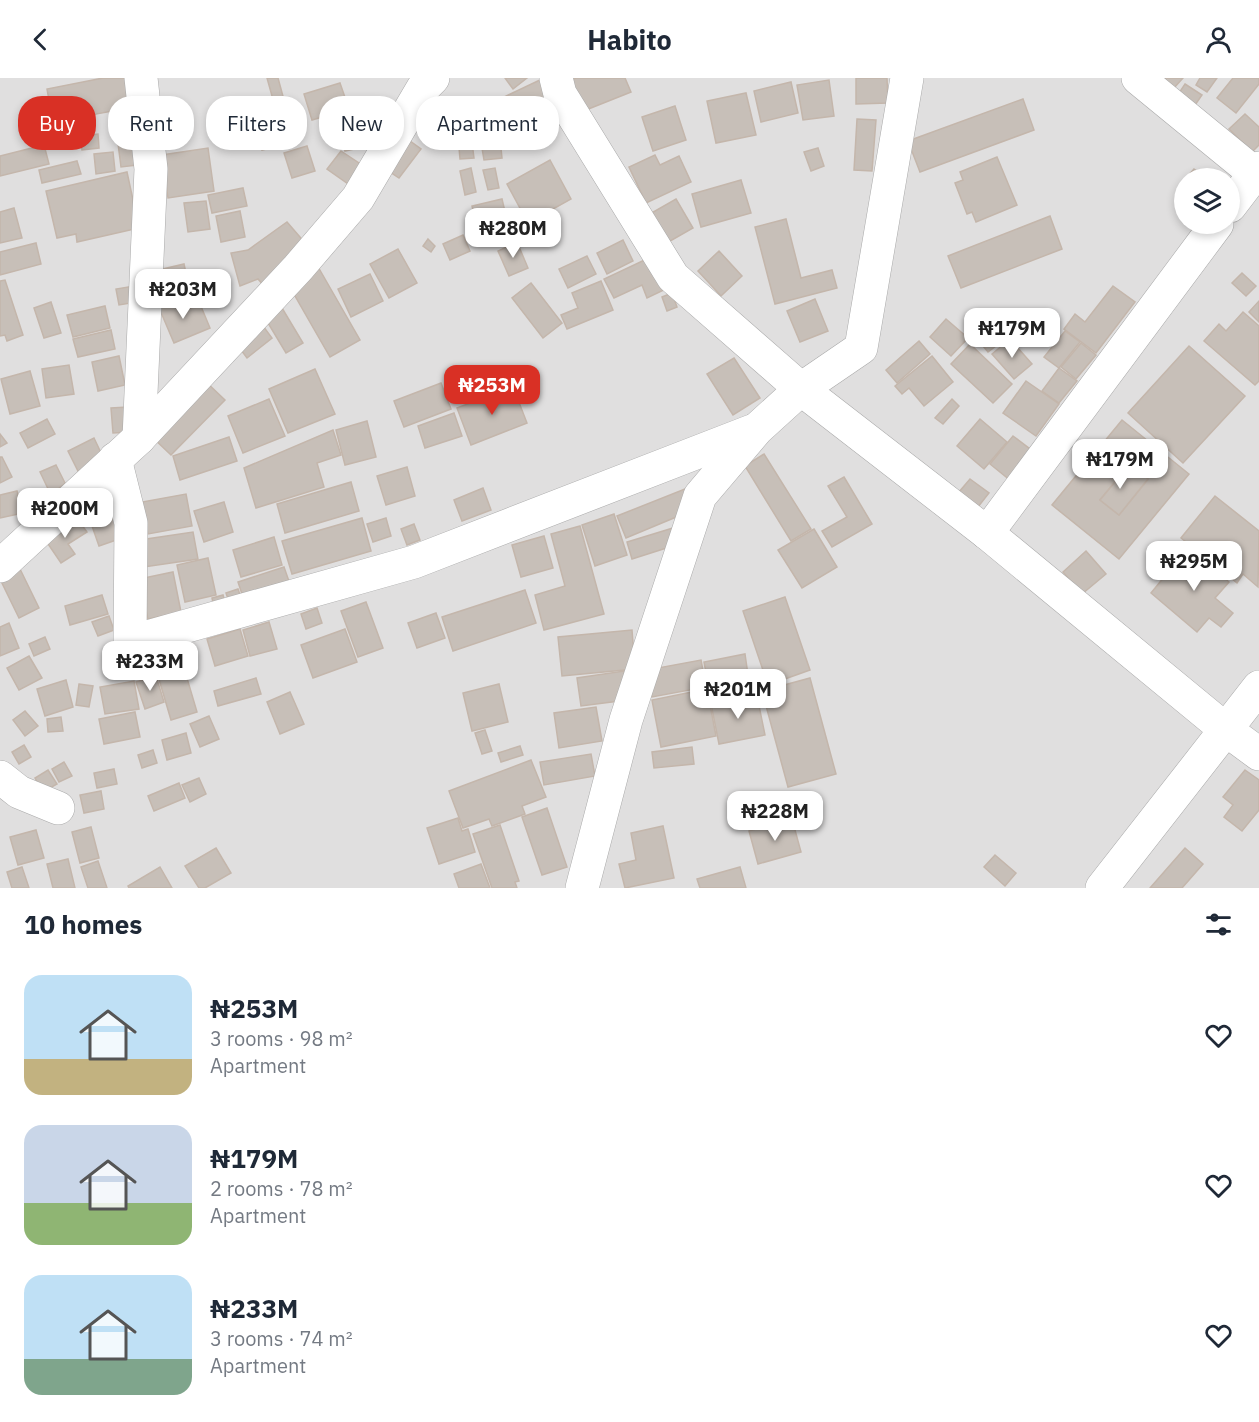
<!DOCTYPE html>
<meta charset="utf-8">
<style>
body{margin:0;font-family:"IBM Plex Sans",sans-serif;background:#f2f2f3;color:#1f2937;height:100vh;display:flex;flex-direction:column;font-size:22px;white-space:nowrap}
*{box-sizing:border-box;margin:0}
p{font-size:20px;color:#747a83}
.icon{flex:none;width:33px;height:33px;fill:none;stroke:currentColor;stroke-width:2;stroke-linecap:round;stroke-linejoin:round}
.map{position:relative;height:810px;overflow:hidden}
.drawer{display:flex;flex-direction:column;background:#fff;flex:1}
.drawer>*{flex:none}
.top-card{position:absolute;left:18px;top:18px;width:600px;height:54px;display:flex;gap:12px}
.controls{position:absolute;left:1174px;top:90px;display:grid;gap:12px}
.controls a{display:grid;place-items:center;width:66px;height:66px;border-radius:50%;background:#fff;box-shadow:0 3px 9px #0003;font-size:30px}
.price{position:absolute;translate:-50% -51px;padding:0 14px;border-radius:12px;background:#fff;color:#222;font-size:20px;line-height:39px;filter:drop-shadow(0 2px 3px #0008)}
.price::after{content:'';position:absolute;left:50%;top:36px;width:18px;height:14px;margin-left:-9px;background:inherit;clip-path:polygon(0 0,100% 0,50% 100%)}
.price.on{background:#d93025;color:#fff}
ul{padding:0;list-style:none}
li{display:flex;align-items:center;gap:18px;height:150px;padding:0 24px}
li span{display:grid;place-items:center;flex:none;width:168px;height:120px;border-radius:18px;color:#555}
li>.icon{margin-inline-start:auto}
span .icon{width:72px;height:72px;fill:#fffc;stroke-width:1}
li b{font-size:26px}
h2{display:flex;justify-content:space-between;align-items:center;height:72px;padding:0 24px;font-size:26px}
.chip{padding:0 21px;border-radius:24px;background:#fff;box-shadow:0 3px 9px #0003;font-size:21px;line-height:54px}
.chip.on{background:#d93025;color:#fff}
header{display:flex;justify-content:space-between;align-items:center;height:78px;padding:0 24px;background:#fff;font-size:27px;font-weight:700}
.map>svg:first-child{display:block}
</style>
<header><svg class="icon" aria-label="back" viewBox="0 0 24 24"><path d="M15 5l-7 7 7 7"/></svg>Habito<svg class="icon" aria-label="person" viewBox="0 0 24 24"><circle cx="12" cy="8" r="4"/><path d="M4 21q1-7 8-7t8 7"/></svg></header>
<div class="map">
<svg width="1259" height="810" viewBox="0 0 1259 810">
<rect width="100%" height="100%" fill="#f2efe9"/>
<path fill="#e0dfdf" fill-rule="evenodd" d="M 0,0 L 1259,0 L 1259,810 L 0,810 ZM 1185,100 L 1230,100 L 1230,146 L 1185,146 Z"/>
<g fill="#c7bfb8" stroke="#c4b6ab" stroke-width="1.5" fill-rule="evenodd">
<polygon points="103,0 135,0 140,28 53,44 47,11"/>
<polygon points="267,0 278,0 284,22 274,25"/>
<polygon points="505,0 527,0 513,11"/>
<polygon points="544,0 554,23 513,43 502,20"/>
<polygon points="576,0 625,0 631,14 581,34 569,3"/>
<polygon points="856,0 887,0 888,25 856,26"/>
<polygon points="1164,0 1183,0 1174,10"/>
<polygon points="1200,0 1217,0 1207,14 1196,7"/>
<polygon points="1233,0 1259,0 1259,6 1236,35 1217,20"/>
<polygon points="829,2 834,38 803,42 797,7"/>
<polygon points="791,4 798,35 761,44 754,13"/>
<polygon points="340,5 349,31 312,42 304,16"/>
<polygon points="1185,6 1202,17 1193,30 1177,18"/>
<polygon points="746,15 756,57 716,65 707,23"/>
<polygon points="1023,21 1034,52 920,94 908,63"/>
<polygon points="675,28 686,62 653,73 642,39"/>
<polygon points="542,36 548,48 527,59 522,47"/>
<polygon points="1245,36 1259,49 1259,67 1252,74 1229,51"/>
<polygon points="139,39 145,86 121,89 115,42"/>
<polygon points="857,41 876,42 872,93 854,92"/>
<polygon points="351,43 359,70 345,73 338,47"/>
<polygon points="269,49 275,69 262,72 256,52"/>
<polygon points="98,56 99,70 82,72 80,58"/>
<polygon points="471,57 474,80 460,81 458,58"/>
<polygon points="406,60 421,71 399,100 384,90"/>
<polygon points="500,61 502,80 484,82 481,64"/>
<polygon points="44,67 49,86 0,98 0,78"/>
<polygon points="307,68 315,93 292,100 284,75"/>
<polygon points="208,70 214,113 168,120 162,77"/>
<polygon points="818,70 824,88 811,93 804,74"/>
<polygon points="341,73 365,89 351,108 327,91"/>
<polygon points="113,74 115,93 96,96 94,76"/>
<polygon points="655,77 660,87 679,78 691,104 646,125 629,89"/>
<polygon points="997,79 1017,127 976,144 972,134 967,136 955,105 963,102 960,94"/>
<polygon points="550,82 571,121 528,145 507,106"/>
<polygon points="77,83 81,96 42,105 39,92"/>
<polygon points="471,90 476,114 465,117 460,93"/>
<polygon points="495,90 499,110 488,112 483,92"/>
<polygon points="1194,91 1206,100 1186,100"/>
<polygon points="127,94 139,150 77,164 76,156 57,160 46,113"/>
<polygon points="741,102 751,135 701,149 692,116"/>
<polygon points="243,110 247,128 212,135 208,117"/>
<polygon points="502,121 506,138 476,145 472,128"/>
<polygon points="676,121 693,150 665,166 648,137"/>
<polygon points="206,123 210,151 188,154 184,125"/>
<polygon points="14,130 22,160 0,165 0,134"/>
<polygon points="240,133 245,159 221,164 216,138"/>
<polygon points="1050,138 1062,171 961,210 948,178"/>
<polygon points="786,141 801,200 832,192 837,210 775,226 755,149"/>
<polygon points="287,144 306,166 264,208 258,201 240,208 231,175 248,172"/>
<polygon points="463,157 470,173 450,182 443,166"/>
<polygon points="428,161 435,168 431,174 423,168"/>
<polygon points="623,162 633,183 607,196 597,175"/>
<polygon points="517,164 528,190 509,198 498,173"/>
<polygon points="36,165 41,186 0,197 0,174"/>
<polygon points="398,171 417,205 389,220 370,186"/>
<polygon points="719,173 742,198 721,218 698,193"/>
<polygon points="587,178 596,196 568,210 559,191"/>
<polygon points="653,178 668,210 647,220 642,207 614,220 604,201"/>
<polygon points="184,186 189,209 160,216 154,193"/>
<polygon points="317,187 360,262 330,279 287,204"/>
<polygon points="1242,195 1256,208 1246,218 1232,205"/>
<polygon points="370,196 383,223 351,239 338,211"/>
<polygon points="5,202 23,257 7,263 5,257 0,258 0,203"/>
<polygon points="601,203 613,232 567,251 561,237 578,230 572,215"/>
<polygon points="531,205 562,245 543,260 512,220"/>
<polygon points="134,208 137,224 119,227 116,211"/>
<polygon points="1113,208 1135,224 1096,275 1064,251 1075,236 1085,244"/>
<polygon points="672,215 677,229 667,233 662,219"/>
<polygon points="175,218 181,234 200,226 210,250 174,265 157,225"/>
<polygon points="815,221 828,253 800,264 787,233"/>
<polygon points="1259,223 1259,244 1249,234"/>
<polygon points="51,224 61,255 44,260 34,230"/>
<polygon points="105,228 110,250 73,259 67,237"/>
<polygon points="282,230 303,265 286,275 265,240"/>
<polygon points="990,233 1009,258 988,274 968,250"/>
<polygon points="1243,234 1259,248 1259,303 1255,307 1204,263 1219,246 1226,253"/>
<polygon points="946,241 968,260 951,278 930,259"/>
<polygon points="1038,247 1050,256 1042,267 1030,258"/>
<polygon points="263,248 272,260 247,280 238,268"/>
<polygon points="111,252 115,271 78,279 73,261"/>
<polygon points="1065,253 1080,264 1059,290 1044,279"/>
<polygon points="1010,261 1032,286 1014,301 992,276"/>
<polygon points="919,263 930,276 897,305 886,292"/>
<polygon points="1081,265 1096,277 1076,301 1061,289"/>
<polygon points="970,266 1012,306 993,325 951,286"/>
<polygon points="1189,268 1245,318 1183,385 1128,335"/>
<polygon points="119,278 125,307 98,313 92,284"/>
<polygon points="932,278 953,304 924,328 909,310 902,316 895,308"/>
<polygon points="734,280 760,320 733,337 707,296"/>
<polygon points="69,287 74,316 46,320 42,291"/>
<polygon points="1059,290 1077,303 1059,325 1042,313"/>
<polygon points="315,291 335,336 288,355 269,311"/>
<polygon points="30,293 40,328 10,336 1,301"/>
<polygon points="204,302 225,322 171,377 150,357"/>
<polygon points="1026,303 1059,326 1036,358 1003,335"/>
<polygon points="441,305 451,331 404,349 394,323"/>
<polygon points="513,309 527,345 471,367 457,330"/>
<polygon points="269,321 285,358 243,375 228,338"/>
<polygon points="952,321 959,328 943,346 935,340"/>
<polygon points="128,329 130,354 113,355 111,330"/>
<polygon points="454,335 462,358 425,370 418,348"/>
<polygon points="47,341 55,356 28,370 20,355"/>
<polygon points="980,341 1007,364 984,391 957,368"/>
<path d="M 1122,342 L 1189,396 L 1119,481 L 1052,427 ZM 1130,386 L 1148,401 L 1119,437 L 1100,422 Z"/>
<polygon points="367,343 376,379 345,387 336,352"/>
<polygon points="333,352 341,377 317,385 324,409 256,430 244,390"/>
<polygon points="0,356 7,365 0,369"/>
<polygon points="1013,358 1034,374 1011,403 990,386"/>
<polygon points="229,359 237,383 180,402 173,378"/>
<polygon points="94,360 102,377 79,395 68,373"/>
<polygon points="764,376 811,451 791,463 745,388"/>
<polygon points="0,379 2,379 12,399 0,405"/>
<polygon points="1130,386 1148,401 1119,437 1100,422"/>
<polygon points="56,387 65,405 51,417 40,394"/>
<polygon points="407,389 415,418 386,427 377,398"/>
<polygon points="844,399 872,446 832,469 822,453 847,439 828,408"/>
<polygon points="970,401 989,415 978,429 959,414"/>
<polygon points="351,404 359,433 285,455 277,426"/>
<polygon points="483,410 491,432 462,443 454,422"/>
<polygon points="685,411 693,432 626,460 617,438"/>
<polygon points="17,413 23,435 0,440 0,417"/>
<polygon points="186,416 192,448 148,456 142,424"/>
<polygon points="1215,418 1259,453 1258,509 1243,496 1237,505 1181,460"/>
<polygon points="224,424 233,454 204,464 194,433"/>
<polygon points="614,436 627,477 595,488 582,447"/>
<polygon points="76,439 87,454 68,466 75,476 61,485 44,460"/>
<polygon points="115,440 122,460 99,468 92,448"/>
<polygon points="362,440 371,473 292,496 282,463"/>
<polygon points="386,440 391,458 373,464 367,446"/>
<polygon points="414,446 420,462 407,467 401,451"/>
<polygon points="580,448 604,536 544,552 535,517 565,508 551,456"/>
<polygon points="673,450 679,466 632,481 627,464"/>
<polygon points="814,451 837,489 802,510 778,472"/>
<polygon points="193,454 198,481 144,489 140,462"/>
<polygon points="544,458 553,490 521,499 512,467"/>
<polygon points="274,459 282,487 241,499 233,472"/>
<polygon points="1188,470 1229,504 1215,520 1233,535 1221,549 1209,540 1197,554 1151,515"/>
<polygon points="1086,473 1106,496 1082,516 1063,494"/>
<polygon points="208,480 216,517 185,524 177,487"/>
<polygon points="284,489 291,509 245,525 238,504"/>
<polygon points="20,491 39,530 19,540 0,501"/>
<polygon points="173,494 181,534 148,541 139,501"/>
<polygon points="238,511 243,525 231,530 226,515"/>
<polygon points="525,512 536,545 453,573 442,539"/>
<polygon points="102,517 108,536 70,547 65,528"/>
<polygon points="223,517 227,531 215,534 212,520"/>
<polygon points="785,519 810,592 768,607 743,533"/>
<polygon points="366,524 383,570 358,579 341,533"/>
<polygon points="317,530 322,545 306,551 301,536"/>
<polygon points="436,535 445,560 417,570 408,545"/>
<polygon points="109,538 114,552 98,558 92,544"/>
<polygon points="269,544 277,571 250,578 243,552"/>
<polygon points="9,545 19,570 0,578 0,549"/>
<polygon points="240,551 248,578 215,588 207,561"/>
<polygon points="345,551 357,584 313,600 301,567"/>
<polygon points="632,552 635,591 562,598 558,559"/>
<polygon points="45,559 50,571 34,578 29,566"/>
<polygon points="148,574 151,586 141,589 137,578"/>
<polygon points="745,576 748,597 708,605 704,584"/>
<polygon points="29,578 42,600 19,612 7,590"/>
<polygon points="701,582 706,609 652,619 647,592"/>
<polygon points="184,590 197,634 171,642 158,598"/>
<polygon points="624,593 627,622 581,628 577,600"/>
<polygon points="754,597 757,616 711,625 708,606"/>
<polygon points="156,598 164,624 145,631 136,604"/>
<polygon points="256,600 261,616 218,628 214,613"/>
<polygon points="810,600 836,696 788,709 762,613"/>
<polygon points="66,602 73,629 45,638 37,611"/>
<polygon points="134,603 139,631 105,636 100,609"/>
<polygon points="79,606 93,608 89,629 76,627"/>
<polygon points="499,606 508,644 472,653 463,615"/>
<polygon points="707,611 716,658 661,669 652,622"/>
<polygon points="290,614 304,646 280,656 267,624"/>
<polygon points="757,618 765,657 719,666 711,626"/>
<polygon points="596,629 602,663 559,670 554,635"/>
<polygon points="25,633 38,648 25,658 13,642"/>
<polygon points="135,634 140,659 104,666 99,641"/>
<polygon points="209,638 219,661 200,669 190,646"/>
<polygon points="61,639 63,653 48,654 47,641"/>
<polygon points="485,652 492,673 482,676 475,655"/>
<polygon points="186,655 191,675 167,682 162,662"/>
<polygon points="24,667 31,679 19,686 12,674"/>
<polygon points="520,668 523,677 501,684 498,675"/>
<polygon points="692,669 694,686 654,690 652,674"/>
<polygon points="153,672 157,685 142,690 138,677"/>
<polygon points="591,676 595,698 544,707 540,684"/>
<polygon points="531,682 546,719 522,728 525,736 492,748 489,741 463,750 449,713"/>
<polygon points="64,684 72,698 59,704 52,691"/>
<polygon points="114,691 117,706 97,710 94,695"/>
<polygon points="48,692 57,706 43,714 35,700"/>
<polygon points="1245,692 1259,702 1259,732 1242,753 1224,739 1233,727 1223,719"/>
<polygon points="199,700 206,716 190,724 182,707"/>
<polygon points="179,705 185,720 154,733 148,718"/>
<polygon points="101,713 104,731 84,735 80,717"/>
<polygon points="547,730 567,789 542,797 522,739"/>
<polygon points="458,740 462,753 468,751 475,774 439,786 427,750"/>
<polygon points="792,741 801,774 758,786 749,753"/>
<polygon points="500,747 519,803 515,804 517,810 492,810 473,756"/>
<polygon points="663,748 674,800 625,810 619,786 636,782 631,755"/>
<polygon points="91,749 99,780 80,785 72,754"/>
<polygon points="36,752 44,780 18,787 10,759"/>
<polygon points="216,770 231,795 205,810 199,810 185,788"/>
<polygon points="1185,770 1203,786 1182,810 1150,810"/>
<polygon points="995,777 1016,795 1005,808 984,789"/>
<polygon points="68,781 75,810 53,810 47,786"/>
<polygon points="98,783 107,810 88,810 81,789"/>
<polygon points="481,786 490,810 459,810 454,796"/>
<polygon points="22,789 29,810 12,810 7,794"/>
<polygon points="160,789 172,810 129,810 128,808"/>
<polygon points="740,789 746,810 700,810 697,801"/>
</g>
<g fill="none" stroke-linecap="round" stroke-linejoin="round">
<defs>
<g id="minor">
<polyline points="556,0 560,16 673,199 801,311 987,455 1225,651 1259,676"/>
<polyline points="1138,0 1254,95"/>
<polyline points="1230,128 1259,90"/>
<polyline points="139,360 151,91 141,0"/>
<polyline points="115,381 131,445 130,564 414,484 752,353"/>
<polyline points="987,455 1217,146"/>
<polyline points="0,488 139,360 298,190 358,120 423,10 433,0"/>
<polyline points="0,699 19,714 58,730"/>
<polyline points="582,810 626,642 700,418 757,351 801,311 861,270 907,0"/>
<polyline points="1102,810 1259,609"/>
</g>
</defs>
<use href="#minor" stroke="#a9a9a9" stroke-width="34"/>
<use href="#minor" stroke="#fff" stroke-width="33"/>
</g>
</svg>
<div class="controls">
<a><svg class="icon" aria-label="layers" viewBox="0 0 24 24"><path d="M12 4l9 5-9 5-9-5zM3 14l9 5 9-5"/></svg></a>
</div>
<b class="price" style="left:513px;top:181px">₦280M</b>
<b class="price" style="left:183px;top:242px">₦203M</b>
<b class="price" style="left:1012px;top:281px">₦179M</b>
<b class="price on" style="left:492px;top:338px">₦253M</b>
<b class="price" style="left:1120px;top:412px">₦179M</b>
<b class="price" style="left:65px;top:461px">₦200M</b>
<b class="price" style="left:1194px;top:514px">₦295M</b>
<b class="price" style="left:150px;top:614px">₦233M</b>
<b class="price" style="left:738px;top:642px">₦201M</b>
<b class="price" style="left:775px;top:764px">₦228M</b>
<div class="top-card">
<a class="chip on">Buy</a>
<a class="chip">Rent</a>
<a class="chip">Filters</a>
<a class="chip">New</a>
<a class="chip">Apartment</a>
</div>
</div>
<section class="drawer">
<h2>10 homes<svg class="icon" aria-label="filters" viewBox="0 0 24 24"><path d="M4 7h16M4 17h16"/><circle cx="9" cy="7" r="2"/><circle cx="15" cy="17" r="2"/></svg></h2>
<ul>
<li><span style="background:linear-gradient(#bfe0f5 70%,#c2b280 0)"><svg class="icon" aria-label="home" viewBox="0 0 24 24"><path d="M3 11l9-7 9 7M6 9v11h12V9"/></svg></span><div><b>₦253M</b><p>3 rooms · 98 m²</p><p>Apartment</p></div><svg class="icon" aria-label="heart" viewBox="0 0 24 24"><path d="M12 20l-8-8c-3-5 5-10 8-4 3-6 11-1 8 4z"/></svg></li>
<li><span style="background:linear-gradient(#c9d6e8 65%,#8fb573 0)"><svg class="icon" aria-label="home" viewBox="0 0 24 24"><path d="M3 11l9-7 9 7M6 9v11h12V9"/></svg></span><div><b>₦179M</b><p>2 rooms · 78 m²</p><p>Apartment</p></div><svg class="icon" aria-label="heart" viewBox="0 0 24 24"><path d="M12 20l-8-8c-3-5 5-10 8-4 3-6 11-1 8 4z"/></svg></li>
<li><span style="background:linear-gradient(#bfe0f5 70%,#7fa58c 0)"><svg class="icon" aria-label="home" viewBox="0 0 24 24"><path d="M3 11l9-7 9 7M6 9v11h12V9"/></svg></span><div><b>₦233M</b><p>3 rooms · 74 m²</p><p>Apartment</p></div><svg class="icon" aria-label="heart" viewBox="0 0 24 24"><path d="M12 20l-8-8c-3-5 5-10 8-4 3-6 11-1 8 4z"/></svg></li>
</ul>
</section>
